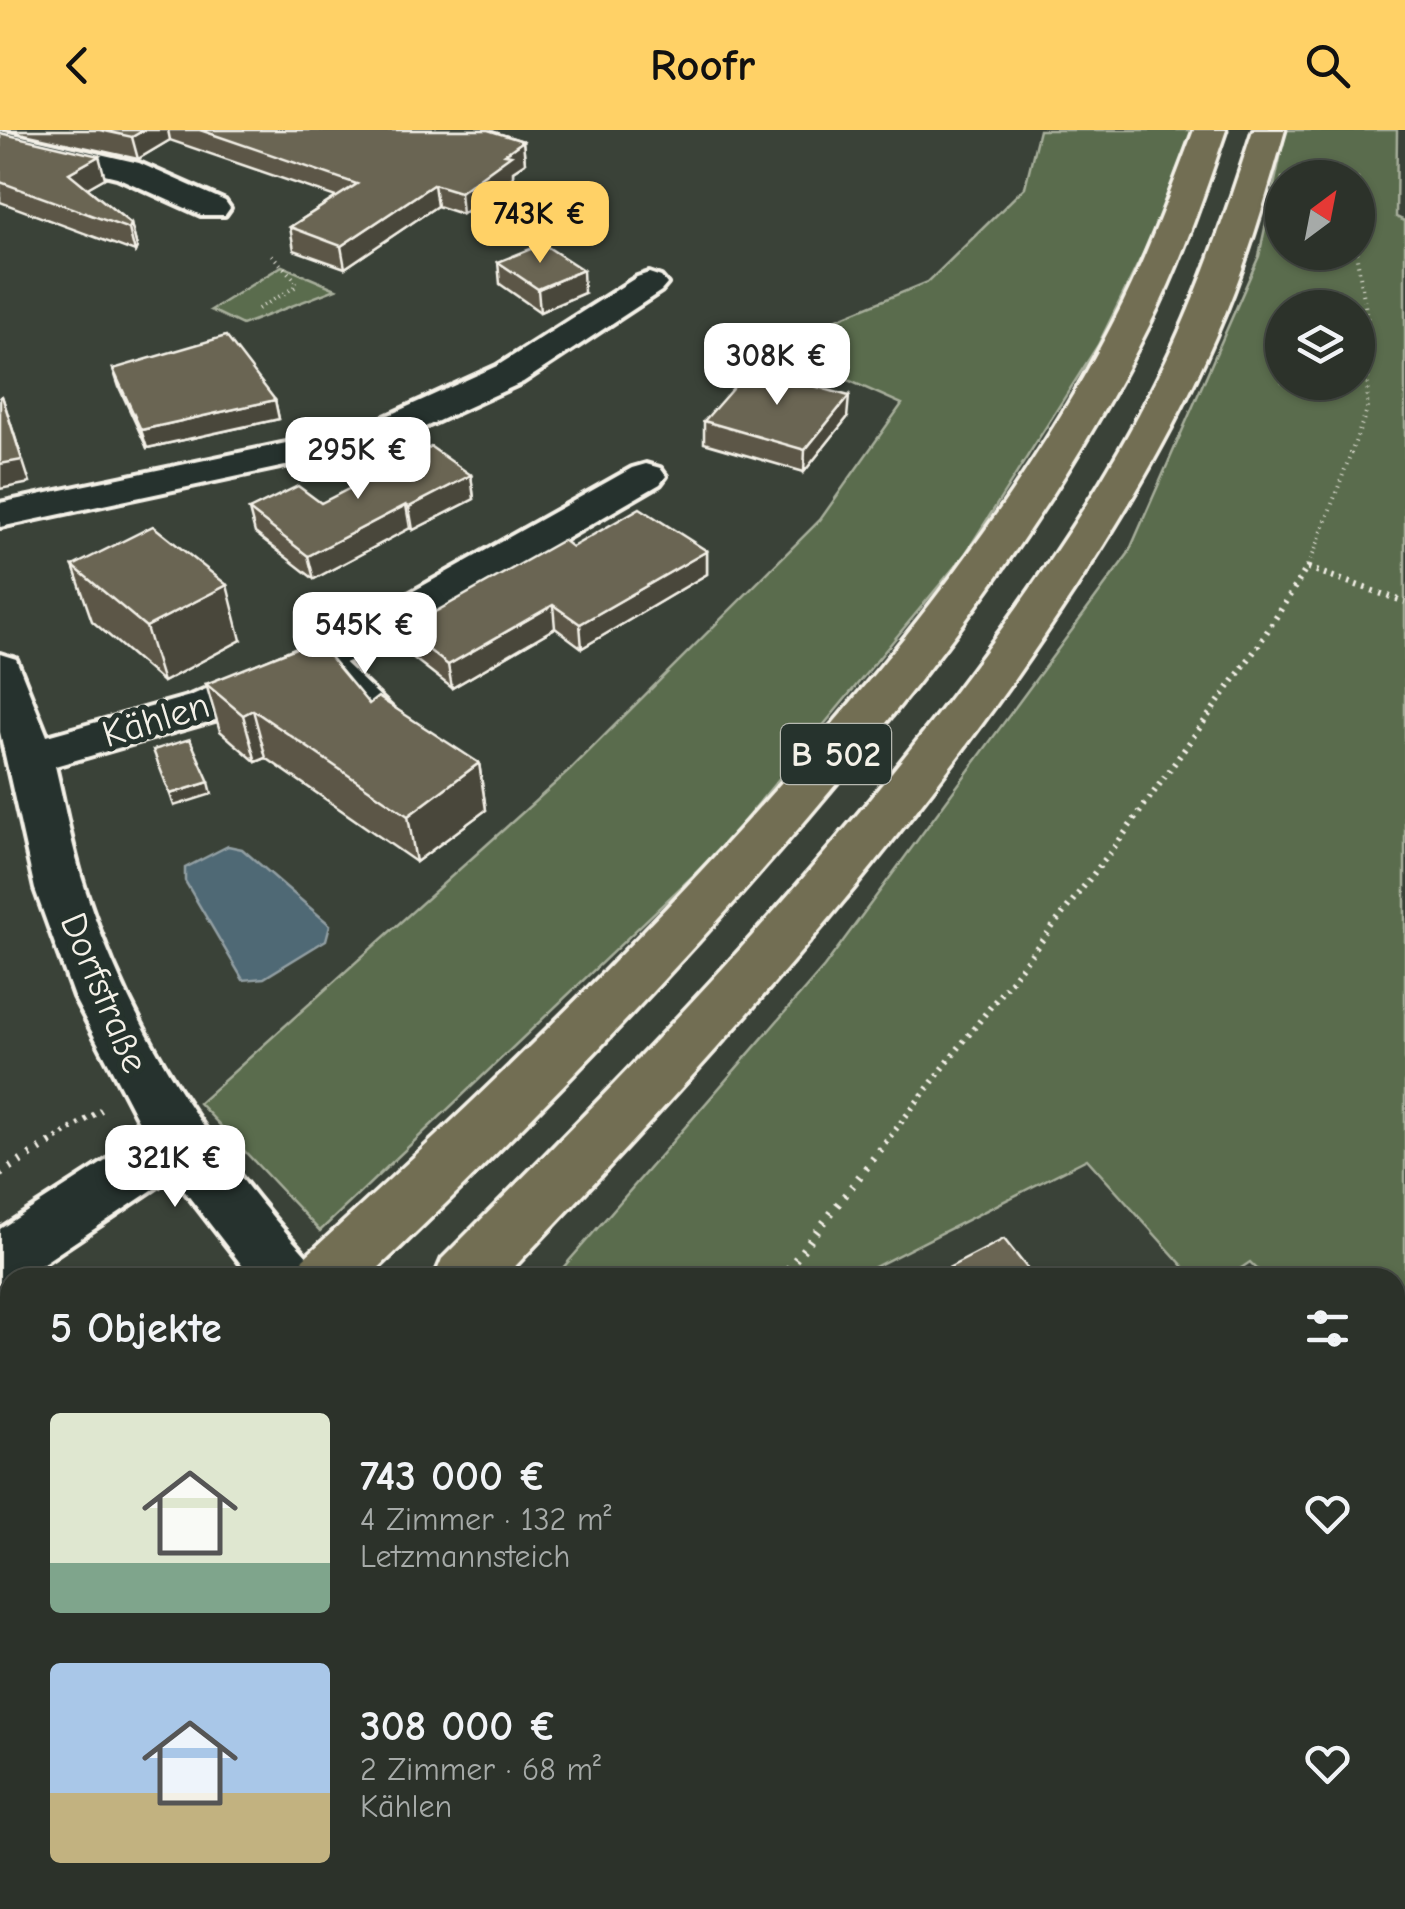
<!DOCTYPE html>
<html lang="de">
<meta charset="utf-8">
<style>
body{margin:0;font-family:"Comic Neue",sans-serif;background:#383e36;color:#f1f3f6;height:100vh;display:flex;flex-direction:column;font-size:38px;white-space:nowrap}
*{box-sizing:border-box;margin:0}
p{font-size:32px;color:#a6aaa8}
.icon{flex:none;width:55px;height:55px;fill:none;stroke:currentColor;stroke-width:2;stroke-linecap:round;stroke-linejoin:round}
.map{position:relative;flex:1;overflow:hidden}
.details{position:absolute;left:0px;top:1138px;width:1405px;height:642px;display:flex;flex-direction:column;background:#2c322a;border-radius:30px 30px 0 0;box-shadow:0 2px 8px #0004,0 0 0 2px #484d47}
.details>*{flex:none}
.needle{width:65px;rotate:32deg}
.tools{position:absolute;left:1265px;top:30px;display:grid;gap:20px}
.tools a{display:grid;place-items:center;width:110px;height:110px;border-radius:50%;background:#2c322a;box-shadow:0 2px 8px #0004,0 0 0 2px #484d47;font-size:50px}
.price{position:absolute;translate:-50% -85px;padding:0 22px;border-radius:20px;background:#fff;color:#222;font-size:32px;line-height:65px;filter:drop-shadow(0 2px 5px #0008)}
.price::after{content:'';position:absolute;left:50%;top:60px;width:30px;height:22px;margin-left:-15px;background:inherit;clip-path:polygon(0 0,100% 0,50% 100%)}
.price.active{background:#ffd166;color:#111}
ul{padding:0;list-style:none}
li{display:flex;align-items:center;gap:30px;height:250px;padding:0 50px}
li span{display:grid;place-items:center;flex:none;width:280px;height:200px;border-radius:10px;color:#555}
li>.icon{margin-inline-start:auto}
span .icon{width:120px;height:120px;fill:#fffc;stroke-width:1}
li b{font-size:42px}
h2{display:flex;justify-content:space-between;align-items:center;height:120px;padding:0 50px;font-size:42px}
header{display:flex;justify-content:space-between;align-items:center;height:130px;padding:0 50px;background:#ffd166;color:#111;font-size:45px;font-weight:700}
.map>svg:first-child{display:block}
</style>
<header><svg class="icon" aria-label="back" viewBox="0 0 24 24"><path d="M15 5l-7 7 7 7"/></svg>Roofr<svg class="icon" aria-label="search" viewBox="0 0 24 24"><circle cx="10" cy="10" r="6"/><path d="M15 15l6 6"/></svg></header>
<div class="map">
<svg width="1405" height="1779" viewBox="0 0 1405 1779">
<rect width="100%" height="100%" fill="#3a4238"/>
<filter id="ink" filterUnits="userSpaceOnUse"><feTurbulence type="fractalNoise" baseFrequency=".01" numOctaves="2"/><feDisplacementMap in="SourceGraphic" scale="20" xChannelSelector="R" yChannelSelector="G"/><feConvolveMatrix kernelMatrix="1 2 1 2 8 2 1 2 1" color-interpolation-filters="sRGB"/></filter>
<g filter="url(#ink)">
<g fill="#5a6c4e" stroke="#a7ae9b" stroke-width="2.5" fill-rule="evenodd">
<polygon points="1039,0 1192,0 1169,71 1098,215 966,423 720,720 320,1101 199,973 570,640 820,390 902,274 807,232 781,212 928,152 1025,57"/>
<path d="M 1286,0 L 1397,0 L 1396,87 L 1405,91 L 1405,1296 L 1395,1286 L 1395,1148 L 1265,1147 L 1250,1132 L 1228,1147 L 1193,1147 L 1087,1029 L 855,1147 L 555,1147 L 824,837 L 1128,424 L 1259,126 ZM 1282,48 L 1358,48 L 1358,122 L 1282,122 ZM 1282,178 L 1358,178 L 1358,252 L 1282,252 Z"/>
<polygon points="282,136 336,159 242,195 211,180"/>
<polygon points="10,1665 10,1770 954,1770 960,1779 0,1779 0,1673"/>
</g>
<polygon fill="#506975" stroke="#929fa3" stroke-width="2.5" points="228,716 242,719 330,795 326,810 264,848 243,850 185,751 185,738"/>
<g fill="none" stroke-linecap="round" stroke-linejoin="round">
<defs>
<path id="lane" d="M 324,518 L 332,521 L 411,596 L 407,602 C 379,610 335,551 316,531 L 313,526 L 316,521 Z"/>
<g id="street">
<polygon points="0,1 139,33 225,71 230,78 225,85 201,85 117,47 0,19"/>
<polygon points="649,143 661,147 667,154 661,161 523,252 388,314 0,397 0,373 363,297 497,236 637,147"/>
<path d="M 646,334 L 660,338 L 666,346 L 660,354 L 380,517 L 222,588 L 55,636 C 65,678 72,720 86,762 C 132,903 211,1020 310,1130 L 318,1148 L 252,1148 L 173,1046 L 21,1148 L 10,1148 L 10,1152 L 0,1155 L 0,1099 L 146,1005 L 74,867 L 35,759 L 0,602 L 0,524 L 16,529 L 47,606 L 190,566 L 350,497 L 632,338 Z"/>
<polygon points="974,1770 1051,1770 1055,1779 978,1779"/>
</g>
<g id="highway">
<path d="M 1194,0 L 1226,0 C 1203,67 1181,133 1149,196 C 1060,374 939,533 810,685 C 672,847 523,1001 368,1148 L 295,1148 L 303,1129 C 468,980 627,826 775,660 C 903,516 1023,366 1112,195 C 1145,132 1169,66 1194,0 Z"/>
<path d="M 1253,0 L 1285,0 C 1265,70 1245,140 1215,207 C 1162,329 1089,442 1013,551 C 861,765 685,958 504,1148 L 434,1148 L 442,1129 C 629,942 814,752 972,539 C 1041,447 1107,351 1158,247 C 1198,167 1226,84 1253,0 Z"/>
<polygon points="10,1388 10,1459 0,1464 0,1392"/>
<polygon points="10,1529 10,1606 0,1610 0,1533"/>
</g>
</defs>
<use href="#lane" stroke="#f4f1e8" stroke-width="7"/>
<use href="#street" stroke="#f4f1e8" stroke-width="8"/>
<use href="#highway" stroke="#f4f1e8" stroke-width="7"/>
<g stroke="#f4f1e8" stroke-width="4" stroke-dasharray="1 5" stroke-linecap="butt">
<polyline points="258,179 295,157 296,151 269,122"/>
<polyline points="1309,436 1367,280 1369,198 1356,122"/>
</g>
<g stroke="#f4f1e8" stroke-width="6" stroke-dasharray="2.5 6" stroke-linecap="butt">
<polyline points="1308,438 1405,472"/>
<polyline points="49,1013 103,979"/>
<polyline points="885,1013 1119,711 1258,516 1310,433"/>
</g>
<g stroke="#f4f1e8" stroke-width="8" stroke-dasharray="2.5 9" stroke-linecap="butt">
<polyline points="0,1044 53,1011"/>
<polyline points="781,1148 887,1011"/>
</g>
<use href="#lane" fill="#26332d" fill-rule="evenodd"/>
<use href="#street" fill="#26332d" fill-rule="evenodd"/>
<use href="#highway" fill="#726e52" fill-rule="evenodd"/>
</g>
<g fill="#5b5747" stroke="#f4f1e8" stroke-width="2.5">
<polygon points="6,0 488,0 523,11 525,33 513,41 513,47 462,84 437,76 345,138 294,120 290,97 336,67 170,10 138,29"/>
<polygon points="0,3 105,48 87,58 131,94 137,117 135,122 0,72"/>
<polygon points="498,132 584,163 540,182 500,154"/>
<polygon points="113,239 275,270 279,289 147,318 119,257"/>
<polygon points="847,288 804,342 704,313 704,291"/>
<polygon points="471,345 474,369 413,400 410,398 314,449 255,403 249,380 321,373"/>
<polygon points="572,417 707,421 707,444 582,518 555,498 452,558 407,523 403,500"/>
<polygon points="73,436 241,510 163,552 92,491"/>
<polygon points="206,554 369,574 479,633 486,680 416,732 266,628 256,632 220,601"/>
</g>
<g fill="#4a473a" stroke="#f4f1e8" stroke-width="2.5">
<polygon points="144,0 168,0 170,10 138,29 132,7"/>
<polygon points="523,11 525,33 513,41 513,47 462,84 460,62 505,24"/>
<polygon points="99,26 105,48 75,65 69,43"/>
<polygon points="434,54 437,76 345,138 341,116"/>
<polygon points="131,94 137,117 135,122 129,99"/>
<polygon points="583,140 584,163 540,182 538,159"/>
<polygon points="2,266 30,353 0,359 0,334"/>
<polygon points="849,266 847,288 804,342 805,320"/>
<polygon points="275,270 279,289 147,318 141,300"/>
<polygon points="471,345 474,369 413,400 409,377"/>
<polygon points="406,375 410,398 314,449 308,426"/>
<polygon points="707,421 707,444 582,518 580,494"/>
<polygon points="227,455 241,510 163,552 146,497"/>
<polygon points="553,475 555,498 452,558 448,535"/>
<polygon points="253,580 266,628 256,632 243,585"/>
<polygon points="479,633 486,680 416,732 408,686"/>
<polygon points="209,652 212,664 174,676 170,664"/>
</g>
<g fill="#6a6553" stroke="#f4f1e8" stroke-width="2.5">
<polygon points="100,0 144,0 132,7"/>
<polygon points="200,0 488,0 523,11 505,24 511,25 460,62 434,54 341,116 290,97 357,54"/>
<polygon points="0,3 99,26 69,43 131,94 129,99 0,52"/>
<polygon points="543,114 583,140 538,159 498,132"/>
<polygon points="226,206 275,270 141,300 113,239"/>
<polygon points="754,234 782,247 849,266 805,320 704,291"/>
<polygon points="2,266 22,330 0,334 0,267"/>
<polygon points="431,317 471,345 409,377 406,375 308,426 249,380 298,356 321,373"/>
<polygon points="640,378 707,421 580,494 553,475 448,535 403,500 563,410 572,417"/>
<polygon points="153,396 227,455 146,497 73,436"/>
<polygon points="316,510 369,574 378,567 479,633 408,686 253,580 243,585 206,554"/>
<polygon points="190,609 209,652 170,664 153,620"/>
<polygon points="1004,1109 1035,1148 929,1148"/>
<polygon points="1298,1770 1366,1770 1372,1779 1284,1779"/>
</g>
</g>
<g text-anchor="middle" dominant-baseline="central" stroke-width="10" stroke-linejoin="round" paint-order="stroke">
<rect fill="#26332d" stroke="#b6b8b0" stroke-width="2.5" x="781" y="594" width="110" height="60" rx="8"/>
<g font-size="35" font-weight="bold" fill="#f4f1e8">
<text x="836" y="624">B 502</text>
</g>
<g font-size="38" fill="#f4f1e8" stroke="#26332d">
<text transform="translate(156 590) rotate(-17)">Kählen</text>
<text transform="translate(104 863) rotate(67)">Dorfstraße</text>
</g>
</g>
</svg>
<div class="tools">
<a><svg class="needle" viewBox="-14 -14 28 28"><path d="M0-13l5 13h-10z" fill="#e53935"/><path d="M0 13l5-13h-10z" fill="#a6aaa8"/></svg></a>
<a><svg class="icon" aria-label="layers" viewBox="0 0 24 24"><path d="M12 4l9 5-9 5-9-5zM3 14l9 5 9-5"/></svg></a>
</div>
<b class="price active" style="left:540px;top:136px">743K €</b>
<b class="price" style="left:777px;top:278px">308K €</b>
<b class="price" style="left:358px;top:372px">295K €</b>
<b class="price" style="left:365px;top:547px">545K €</b>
<b class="price" style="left:175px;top:1080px">321K €</b>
<section class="details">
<h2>5 Objekte<svg class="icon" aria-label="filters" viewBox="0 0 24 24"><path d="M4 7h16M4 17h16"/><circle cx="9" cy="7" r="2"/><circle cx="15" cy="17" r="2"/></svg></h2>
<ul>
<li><span style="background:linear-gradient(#dfe7d0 75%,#7fa58c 0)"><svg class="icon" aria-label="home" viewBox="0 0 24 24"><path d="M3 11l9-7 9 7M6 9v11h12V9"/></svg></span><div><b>743 000 €</b><p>4 Zimmer · 132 m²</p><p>Letzmannsteich</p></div><svg class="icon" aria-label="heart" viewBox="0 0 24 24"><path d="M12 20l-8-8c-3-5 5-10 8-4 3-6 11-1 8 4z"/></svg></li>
<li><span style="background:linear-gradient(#a9c7e8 65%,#c2b280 0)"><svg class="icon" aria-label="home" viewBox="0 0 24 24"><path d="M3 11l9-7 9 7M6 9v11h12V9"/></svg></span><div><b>308 000 €</b><p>2 Zimmer · 68 m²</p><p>Kählen</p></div><svg class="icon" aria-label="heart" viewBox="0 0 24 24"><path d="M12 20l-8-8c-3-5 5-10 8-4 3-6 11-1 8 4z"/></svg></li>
</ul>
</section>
</div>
